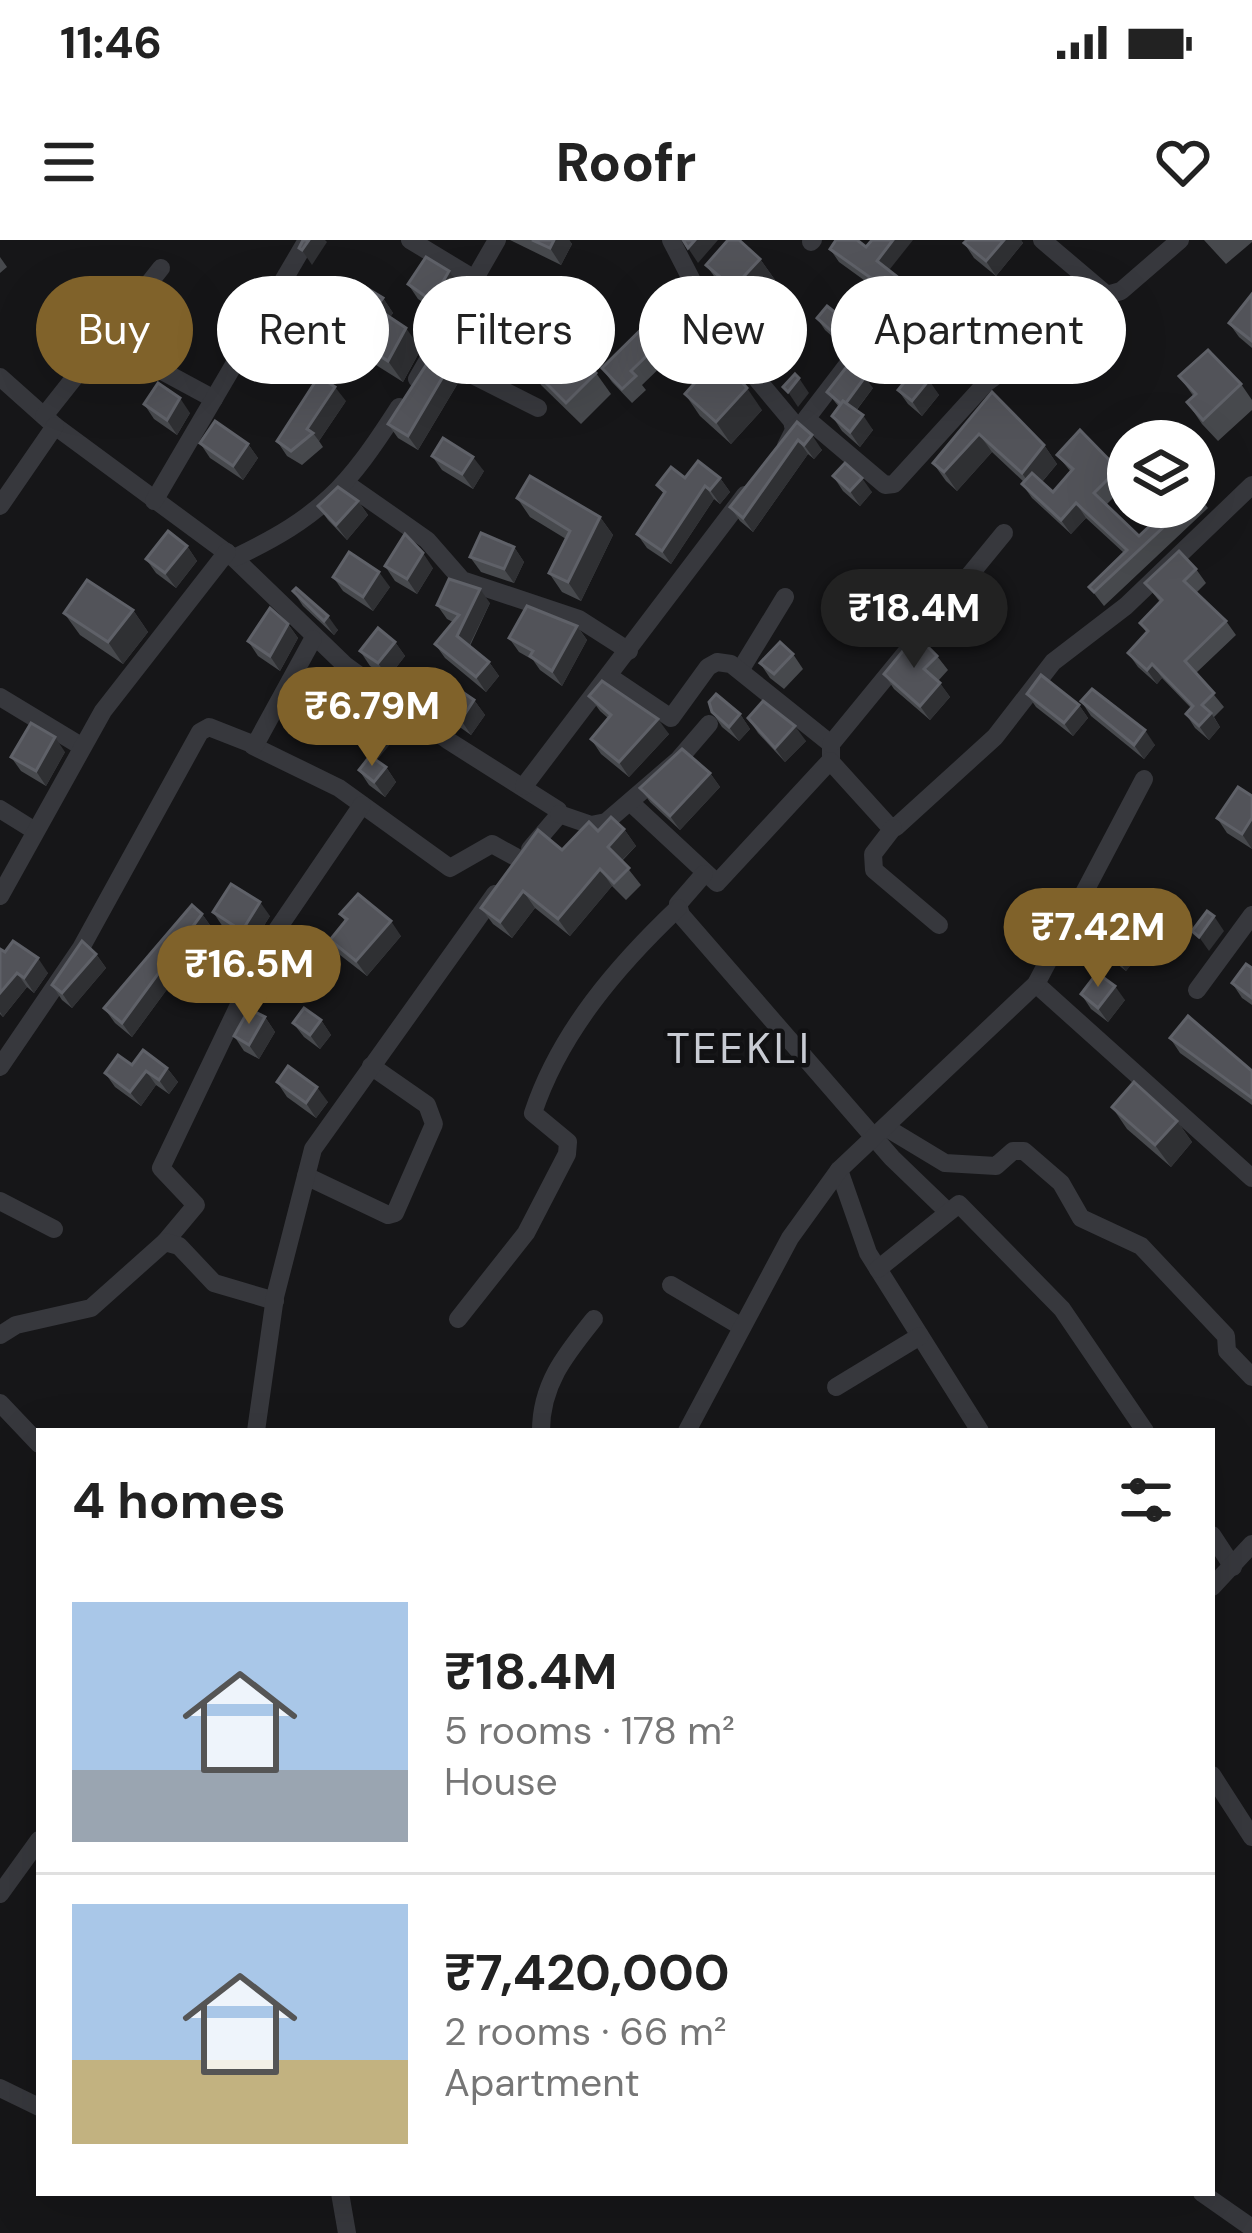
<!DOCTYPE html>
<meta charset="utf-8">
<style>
body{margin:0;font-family:"DM Sans",sans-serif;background:#f2f2f2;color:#222;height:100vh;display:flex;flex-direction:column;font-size:45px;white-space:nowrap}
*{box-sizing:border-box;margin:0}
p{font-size:39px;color:#767676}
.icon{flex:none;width:66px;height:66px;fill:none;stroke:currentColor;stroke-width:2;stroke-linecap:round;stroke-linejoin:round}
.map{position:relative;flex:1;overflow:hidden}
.details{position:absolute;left:36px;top:1188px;width:1179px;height:768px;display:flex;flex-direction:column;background:#fff;border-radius:0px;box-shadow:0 12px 48px #0002}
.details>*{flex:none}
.banner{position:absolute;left:36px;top:36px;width:1182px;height:108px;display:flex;gap:24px}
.fabs{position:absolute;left:1107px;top:180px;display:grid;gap:24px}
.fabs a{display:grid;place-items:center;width:108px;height:108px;border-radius:50%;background:#fff;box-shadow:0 12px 48px #0002;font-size:60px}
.price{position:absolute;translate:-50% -102px;padding:0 27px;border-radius:42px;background:#80622a;color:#fff;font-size:39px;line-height:78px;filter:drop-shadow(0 3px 6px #0008)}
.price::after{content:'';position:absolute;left:50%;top:72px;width:36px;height:27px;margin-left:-18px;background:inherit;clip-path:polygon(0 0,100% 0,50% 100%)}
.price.active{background:#222;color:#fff}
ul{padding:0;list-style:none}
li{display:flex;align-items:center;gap:36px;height:300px;padding:0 36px}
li+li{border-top:3px solid #e0e0e0}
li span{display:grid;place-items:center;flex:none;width:336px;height:240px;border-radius:0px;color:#555}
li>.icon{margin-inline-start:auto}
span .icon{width:144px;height:144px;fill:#fffc;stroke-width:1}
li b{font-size:51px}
h2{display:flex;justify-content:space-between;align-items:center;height:144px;padding:0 36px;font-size:51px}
.chip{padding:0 42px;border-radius:54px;background:#fff;box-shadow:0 12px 48px #0002;font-size:42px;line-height:108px}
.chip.active{background:#80622a;color:#fff}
.status{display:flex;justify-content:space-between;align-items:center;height:84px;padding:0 60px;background:#fff;direction:ltr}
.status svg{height:33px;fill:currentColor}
header{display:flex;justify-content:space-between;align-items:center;height:156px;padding:0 36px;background:#fff;font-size:54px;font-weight:700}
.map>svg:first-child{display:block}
</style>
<div class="status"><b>11:46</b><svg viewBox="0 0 49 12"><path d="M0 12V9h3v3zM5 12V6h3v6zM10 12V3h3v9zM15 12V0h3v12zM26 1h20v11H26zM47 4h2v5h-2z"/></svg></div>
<header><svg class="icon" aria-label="menu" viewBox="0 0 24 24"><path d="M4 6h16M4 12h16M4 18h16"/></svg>Roofr<svg class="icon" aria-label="heart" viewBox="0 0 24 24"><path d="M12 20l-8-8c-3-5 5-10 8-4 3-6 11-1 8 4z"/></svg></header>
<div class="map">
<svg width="1252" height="1993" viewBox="0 0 1252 1993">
<rect width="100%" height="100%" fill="#161618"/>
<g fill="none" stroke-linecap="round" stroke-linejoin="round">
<g stroke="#37383d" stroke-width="18">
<polyline points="410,0 476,40"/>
<polyline points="671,0 720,95 792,181 794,190 786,206"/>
<polyline points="1042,0 1107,55 1121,51 1180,0"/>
<polyline points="811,2 813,0"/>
<polyline points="103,99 214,159"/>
<polyline points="433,115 538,168"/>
<polyline points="0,137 55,186 234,318 345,425 449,501 558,570 558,576 530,609"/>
<polyline points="417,139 497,0"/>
<polyline points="44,176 161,28"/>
<polyline points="806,179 884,77"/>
<polyline points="794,190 807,179 885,245 894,244 986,143 1107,55"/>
<polyline points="347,244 427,300 462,340 579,379 629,411"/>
<polyline points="154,261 307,0"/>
<polyline points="0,266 55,186"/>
<path d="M 234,318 C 322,276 347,248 399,167"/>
<polyline points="741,429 785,357"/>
<polyline points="610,437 671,478 708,427 717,422 731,424 831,504 831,521"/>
<polyline points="0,457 81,506"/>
<polyline points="831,504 1004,293"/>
<polyline points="253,506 339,548 450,628 492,604 521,620"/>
<polyline points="524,546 745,255"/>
<polyline points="631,563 717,643 830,521 888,585 896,587 995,497 1053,422 1126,366 1252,245"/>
<polyline points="0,569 35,591"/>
<polyline points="559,574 591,585 606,582 678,520 709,484"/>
<polyline points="893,588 873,614 874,630 939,685"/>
<polyline points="704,634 678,664 681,675 892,918 946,970"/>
<polyline points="0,656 103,471 227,312"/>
<polyline points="1036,744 1252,938"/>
<polyline points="1197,750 1252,675"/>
<polyline points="0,827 81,708 200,492 209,487 255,505 313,399"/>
<polyline points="887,888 945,923 996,926 1013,911 1024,911 1061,943 1081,978 1141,1006 1226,1096 1227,1111 1252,1137"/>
<polyline points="839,930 868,1013 980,1191"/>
<polyline points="306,936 388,975 395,973 434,884 427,865 371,826"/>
<polyline points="0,961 54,989"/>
<polyline points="165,1002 196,965 161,928 270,700 362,565"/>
<polyline points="878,1029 959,964 1062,1069 1145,1191"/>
<polyline points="671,1045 742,1087"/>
<path d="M 458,1079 L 526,993 L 567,914 L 568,902 L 533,873 C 560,792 617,726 678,668"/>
<polyline points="0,1095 16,1085 91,1068 165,1002 179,1006 214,1043 275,1061"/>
<polyline points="836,1147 920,1096"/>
<polyline points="0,1163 39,1204"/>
<polyline points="256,1191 275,1057 313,909 495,654"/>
<path d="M 541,1191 C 541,1144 566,1114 594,1079"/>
<polyline points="687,1191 790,998 839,930 1036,744 1144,539"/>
<polyline points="1212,1295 1233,1327"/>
<polyline points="1212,1347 1252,1304"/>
<polyline points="1212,1535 1252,1597"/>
<polyline points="0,1654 39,1600"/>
<polyline points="0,1848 39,1867"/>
<polyline points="340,1953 347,1993"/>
<polyline points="1202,1953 1252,1988"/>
</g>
</g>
<g fill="#47494d">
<polygon points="510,0 569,0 572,4 561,25"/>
<polygon points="967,0 1021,0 1023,3 996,36 974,18 964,3"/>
<polygon points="1204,0 1252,0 1252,2 1226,24"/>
<polygon points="830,9 889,30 918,53 950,67 922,108 934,124 925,137 939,155 922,176 908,164 898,150 905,141 888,128 879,114 907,73 898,68 879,65 874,61 864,47 868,43 839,22"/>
<polygon points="0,17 7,27 0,33"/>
<polygon points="760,19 775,40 748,70 721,46 706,25"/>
<polygon points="408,44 459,45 443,75 418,59"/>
<polygon points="348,51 383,58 393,73 390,77 421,109 403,142 368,120 352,98 369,73 359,66"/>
<polygon points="677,54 701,88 642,145 646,150 632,163 612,142 602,128"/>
<polygon points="1252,54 1252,108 1239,97 1229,83"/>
<polygon points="520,56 552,64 562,78 552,90 530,70"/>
<polygon points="817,78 854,93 844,107 825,90"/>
<polygon points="122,82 181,82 158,114 133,97"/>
<polygon points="439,89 513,95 495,131 454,110"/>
<polygon points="295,94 336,97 322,119 306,109"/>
<polygon points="526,123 596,133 611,154 581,184 541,145"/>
<polygon points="1179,136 1241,144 1252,160 1252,170 1218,201 1202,184 1187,162 1194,157"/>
<polygon points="458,143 418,210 398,198 388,184"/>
<polygon points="873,148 856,171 873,190 860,207 842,191 832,176 839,167 827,152"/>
<polygon points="992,152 1044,205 1057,224 1042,242 1053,252 1071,232 1057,215 1118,229 1128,243 1106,265 1139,296 1170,267 1194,267 1194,250 1208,268 1104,366 1089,347 1124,313 1086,278 1071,294 1032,258 1022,244 1024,242 992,212 957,251 946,241 933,223"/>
<polygon points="685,154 762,170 731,204 700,176"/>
<polygon points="346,161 319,201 323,207 302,225 287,216 277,201"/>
<polygon points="144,164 190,173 177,195 154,179"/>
<polygon points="797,182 822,210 814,219 808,214 753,292 740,281 730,267"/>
<polygon points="200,203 248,204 258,218 243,240 210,218"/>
<polygon points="432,216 484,231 473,249 442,230"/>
<polygon points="833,236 872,252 860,266 843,251"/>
<polygon points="720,238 730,252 720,264 714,259 671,324 647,308 637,294 664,254 657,245"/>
<polygon points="517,258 600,277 613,295 581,361 562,352 549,333 566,299 530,277"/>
<polygon points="358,261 368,275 347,300 328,280 318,266"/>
<polygon points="187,306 197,321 176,348 156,333 146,319"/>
<polygon points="514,307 524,322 514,343 481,332 470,317"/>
<polygon points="385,326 433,328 417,354 395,341"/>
<polygon points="1196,329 1206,343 1196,353 1226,381 1236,395 1196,433 1224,467 1214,477 1220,487 1209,500 1195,488 1186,474 1191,468 1162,438 1157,444 1138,427 1128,413 1147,393 1140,383 1160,362 1145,343"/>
<polygon points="333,337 390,347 373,371 343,351"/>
<polygon points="293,351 338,390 334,395 303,366"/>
<polygon points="490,363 470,406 489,422 499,436 486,452 445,418 435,404 453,382 447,379 437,365"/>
<polygon points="133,370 148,392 123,424 80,395 64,373"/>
<polygon points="288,384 298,398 280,431 258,416 248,401"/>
<polygon points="577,386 587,400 562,446 540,430 533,420 519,412 509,398"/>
<polygon points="395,402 405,416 388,438 370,426 360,411"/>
<polygon points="793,414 803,429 784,449 770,438 760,423"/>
<polygon points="937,416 948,430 938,441 950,457 930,480 894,449 884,434"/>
<polygon points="1027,454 1079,465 1088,478 1073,496 1036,467"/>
<polygon points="589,456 669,494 629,537 601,514 591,499 608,478 600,471"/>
<polygon points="474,460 485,475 471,495 451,481 441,467"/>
<polygon points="1081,461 1155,505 1144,519 1091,476"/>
<polygon points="712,472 740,474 750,489 739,501 722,487"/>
<polygon points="391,476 402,490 376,520 386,527 396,542 385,557 369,545 359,530 370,516 360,508 350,494"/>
<polygon points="748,478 806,501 785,522 758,493"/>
<polygon points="65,512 46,546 21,531 11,517"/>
<polygon points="710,533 720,547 680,590 650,562 640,548"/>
<polygon points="1238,547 1252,609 1227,593 1217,578"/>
<polygon points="624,589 636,606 622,621 641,645 626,660 612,646 570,696 535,668 512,698 493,684 481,668 562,610 598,591"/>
<polygon points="213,672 270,676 252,705 223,687"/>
<polygon points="202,674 212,688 132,797 115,783 104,768"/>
<polygon points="340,674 401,696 367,736 340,715 330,700 345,681"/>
<polygon points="1091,698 1130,699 1140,713 1126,731 1102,712"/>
<polygon points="0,709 48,733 34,753 27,747 3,777 0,774"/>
<polygon points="96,714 106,728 72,768 62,760 52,745"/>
<polygon points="1252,728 1252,765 1242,758 1232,743"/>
<polygon points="1081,754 1125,760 1108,782 1091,769"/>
<polygon points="265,777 275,792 259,819 244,811 234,796"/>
<polygon points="321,780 331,795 320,809 304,797 293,783"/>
<polygon points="1170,798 1252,831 1252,865 1180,813"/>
<polygon points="132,825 167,828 178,842 169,854 156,845 141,866 115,847 105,833"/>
<polygon points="277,842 328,862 316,878 287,857"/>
<polygon points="1112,867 1177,881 1192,902 1171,927 1127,889"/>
</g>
<g fill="#2f3033">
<polygon points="309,0 325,0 327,2 312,25 302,10"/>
<polygon points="554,0 569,0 572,4 561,25 550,8"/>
<polygon points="695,0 718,0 698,23 688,8"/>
<polygon points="893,0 913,0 886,34 877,21"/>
<polygon points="1004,0 1021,0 1023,3 996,36 986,21"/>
<polygon points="760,19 775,40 748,70 733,48"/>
<polygon points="449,31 459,45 443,75 432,61"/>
<polygon points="941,53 950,67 919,112 910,99"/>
<polygon points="383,58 393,73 386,83 375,69"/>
<polygon points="552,64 562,78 552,90 541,75"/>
<polygon points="171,68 181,82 158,114 148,99"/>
<polygon points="498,73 513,95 495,131 480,109"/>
<polygon points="846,81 854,93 844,107 836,95"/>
<polygon points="326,83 336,97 322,119 312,105"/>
<polygon points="406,88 421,109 403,142 388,121"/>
<polygon points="925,111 934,124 916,149 906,135"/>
<polygon points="448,128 458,143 418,210 408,196"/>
<polygon points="865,137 873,148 851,177 843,166"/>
<polygon points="799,138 809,153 798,167 788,152"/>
<polygon points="929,140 939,155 922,176 912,161"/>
<polygon points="335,147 346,161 319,201 313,193 307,189"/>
<polygon points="747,148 762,170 731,204 716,182"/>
<polygon points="180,158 190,173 177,195 167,180"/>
<polygon points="863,175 873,190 860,207 850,192"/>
<polygon points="979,194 992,212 957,251 944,232"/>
<polygon points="812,195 822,210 814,219 804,205"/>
<polygon points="798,200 808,214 753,292 743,278"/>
<polygon points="248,204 258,218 243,240 233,226"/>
<polygon points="1044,205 1057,224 1034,251 1022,233"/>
<polygon points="473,217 484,231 473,249 462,234"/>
<polygon points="720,238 730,252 720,264 710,250"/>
<polygon points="862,238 872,252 860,266 850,251"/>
<polygon points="705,246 714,259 671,324 662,311"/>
<polygon points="358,261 368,275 347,300 336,285"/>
<polygon points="1076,263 1086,278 1071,294 1061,280"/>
<polygon points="600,277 613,295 581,361 568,342"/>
<polygon points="187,306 197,321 176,348 165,333"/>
<polygon points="514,307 524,322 514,343 504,329"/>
<polygon points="423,313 433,328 417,354 407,339"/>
<polygon points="379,332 390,347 373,371 363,357"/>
<polygon points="480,349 490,363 467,410 457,396"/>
<polygon points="133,370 148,392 123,424 108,402"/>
<polygon points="328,376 338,390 334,395 324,381"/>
<polygon points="288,384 298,398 280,431 270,416"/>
<polygon points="577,386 587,400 562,446 552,431"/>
<polygon points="395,402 405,416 388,438 378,423"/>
<polygon points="489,422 499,436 486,452 476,437"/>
<polygon points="1152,424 1162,438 1157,444 1147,430"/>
<polygon points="940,443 950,457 930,480 920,466"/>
<polygon points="474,460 485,475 471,495 461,480"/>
<polygon points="1079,465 1088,478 1073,496 1064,483"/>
<polygon points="1211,473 1220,487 1209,500 1199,486"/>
<polygon points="740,474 750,489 739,501 729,487"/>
<polygon points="391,476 402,490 376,521 366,507"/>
<polygon points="658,479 669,494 629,537 619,522"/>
<polygon points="795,486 806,501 785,522 775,508"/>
<polygon points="1145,490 1155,505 1144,519 1134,505"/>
<polygon points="55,497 65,512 46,546 36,531"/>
<polygon points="386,527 396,542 385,557 374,542"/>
<polygon points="710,533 720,547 680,590 670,576"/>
<polygon points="1252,578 1252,609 1242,594"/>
<polygon points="624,589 636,606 619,623 608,607"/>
<polygon points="600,629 612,646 570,696 558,679"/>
<polygon points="523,651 535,668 512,698 500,682"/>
<polygon points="260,662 270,676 252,705 242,691"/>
<polygon points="202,674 212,688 132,797 122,783"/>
<polygon points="1214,676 1224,691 1209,711 1199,697"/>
<polygon points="391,681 401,696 367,736 356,721"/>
<polygon points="1130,699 1140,713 1126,731 1116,717"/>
<polygon points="96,714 106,728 72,768 62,753"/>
<polygon points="38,718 48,733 34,753 24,738"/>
<polygon points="17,733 27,747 3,777 0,772 0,753"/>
<polygon points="1115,746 1125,760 1108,782 1098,768"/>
<polygon points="265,777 275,792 259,819 249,805"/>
<polygon points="321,780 331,795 320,809 310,795"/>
<polygon points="167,828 178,842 169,854 159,840"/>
<polygon points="146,831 156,845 141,866 130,852"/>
<polygon points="317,847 328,862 316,878 306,863"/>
<polygon points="1177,881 1192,902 1171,927 1155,905"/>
</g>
<g fill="#525359" stroke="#5f6168" stroke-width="3">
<polygon points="303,0 309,0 302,10 299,8"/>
<polygon points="532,0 554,0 550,8"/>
<polygon points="683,0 695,0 688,8"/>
<polygon points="728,0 739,0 760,19 733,48 706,25"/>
<polygon points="836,0 857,0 866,7 872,0 893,0 877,21 918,53 924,43 941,53 910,99 925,111 906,135 879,114 910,68 889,54 869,51 864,47 871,38 830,9"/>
<polygon points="967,0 1004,0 986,21 964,3"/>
<polygon points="426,17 449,31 432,61 408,44"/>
<polygon points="355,41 383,58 375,69 348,51"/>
<polygon points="531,44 552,64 541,75 520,56"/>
<polygon points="146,49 171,68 148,99 122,82"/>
<polygon points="459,53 498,73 480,109 439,89"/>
<polygon points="677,54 691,73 631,131 636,136 622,149 602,128"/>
<polygon points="1252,54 1252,101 1229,83"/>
<polygon points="373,66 406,88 388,121 352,98"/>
<polygon points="827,66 846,81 836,95 817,78"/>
<polygon points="309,73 326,83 312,105 295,94"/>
<polygon points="557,93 596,133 566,163 526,123"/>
<polygon points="1208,110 1241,144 1203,180 1187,162 1196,154 1179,136"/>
<polygon points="719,116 747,148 716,182 685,154"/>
<polygon points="430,119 448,128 408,196 388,184"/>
<polygon points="848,125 865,137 846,163 843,161 841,164 827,152"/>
<polygon points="915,129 929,140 912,161 898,150"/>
<polygon points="795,134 799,138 788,152 783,147"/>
<polygon points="319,136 335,147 307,189 313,193 291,211 277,201"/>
<polygon points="158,143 180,158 167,180 144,164"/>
<polygon points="992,152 1044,205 1022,233 979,194 944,232 933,223"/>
<polygon points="843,161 863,175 850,192 832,176"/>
<polygon points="215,181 248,204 233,226 200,203"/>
<polygon points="797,182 812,195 804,205 798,200 743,278 730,267"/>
<polygon points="1080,190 1118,229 1094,253 1139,296 1170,267 1185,267 1094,352 1089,347 1127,310 1076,263 1061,280 1022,244 1032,233 1053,252 1073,229 1057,215"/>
<polygon points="443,198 473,217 462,234 432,216"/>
<polygon points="698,221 720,238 710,250 705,246 662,311 637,294 665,252 657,245 671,227 685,238"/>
<polygon points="845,223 862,238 850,251 833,236"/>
<polygon points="530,236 600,277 568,342 549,333 570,291 517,258"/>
<polygon points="338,247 358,261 336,285 318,266"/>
<polygon points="168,291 187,306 165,333 146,319"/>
<polygon points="481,293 514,307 504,329 470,317"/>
<polygon points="405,294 423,313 407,339 385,326"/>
<polygon points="1179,311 1196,329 1184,341 1226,381 1185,421 1214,453 1202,465 1211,473 1199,486 1186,474 1193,466 1152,424 1147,430 1128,413 1148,391 1140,383 1162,360 1145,343"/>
<polygon points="349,312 379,332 363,357 333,337"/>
<polygon points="449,339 480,349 457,396 489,422 476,437 435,404 459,375 437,365"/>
<polygon points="87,340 133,370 108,402 64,373"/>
<polygon points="296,348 328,376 324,381 293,351"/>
<polygon points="527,366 577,386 552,431 530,416 533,411 509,398"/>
<polygon points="270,368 288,384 270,416 248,401"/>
<polygon points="378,388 395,402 378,423 360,411"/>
<polygon points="916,395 937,416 924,429 940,443 920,466 884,434"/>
<polygon points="780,402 793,414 774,434 760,423"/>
<polygon points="1041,435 1079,465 1064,483 1027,454"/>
<polygon points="602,441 658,479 619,522 591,499 611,475 589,456"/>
<polygon points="455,447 474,460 461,480 441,467"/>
<polygon points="1092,449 1145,490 1134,505 1081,461"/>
<polygon points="716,454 740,474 729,487 712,472 709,462"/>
<polygon points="763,461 795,486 775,508 748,478"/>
<polygon points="376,462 391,476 366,507 350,494"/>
<polygon points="31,483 55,497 36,531 11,517"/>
<polygon points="682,509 710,533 670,576 640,548"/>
<polygon points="370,516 386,527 374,542 359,530"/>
<polygon points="1238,547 1252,556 1252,578 1242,594 1217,578"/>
<polygon points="611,577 624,589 608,607 629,628 614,643 600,629 558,679 523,651 500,682 481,668 538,590 562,610 589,582 598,591"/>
<polygon points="231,644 260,662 242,691 213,672"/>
<polygon points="358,654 391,681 356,721 330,700 347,679 340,674"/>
<polygon points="192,665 202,674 122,783 104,768"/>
<polygon points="1207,671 1214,676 1199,697 1192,691"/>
<polygon points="1105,680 1130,699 1116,717 1091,698"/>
<polygon points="13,701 38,718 24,738 17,733 0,753 0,709 5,712"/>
<polygon points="82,701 96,714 62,753 52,745"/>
<polygon points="1246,724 1252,728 1252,758 1232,743"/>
<polygon points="1097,733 1115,746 1098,768 1081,754"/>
<polygon points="304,768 321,780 310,795 293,783"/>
<polygon points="249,769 265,777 249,805 234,796"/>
<polygon points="1188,776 1252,831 1252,858 1170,798"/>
<polygon points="143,810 167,828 159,840 146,831 130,852 105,833 118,815 132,825"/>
<polygon points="288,826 317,847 306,863 277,842"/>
<polygon points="1134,842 1177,881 1155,905 1112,867"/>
</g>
<g text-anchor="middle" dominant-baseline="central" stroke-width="9" stroke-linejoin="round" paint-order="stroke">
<g font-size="42" letter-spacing="3" fill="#c9ccd4" stroke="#111113">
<text x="739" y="808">TEEKLI</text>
</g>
</g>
</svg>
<div class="fabs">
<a><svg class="icon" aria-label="layers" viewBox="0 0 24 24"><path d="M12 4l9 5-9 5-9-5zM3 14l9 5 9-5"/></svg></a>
</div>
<b class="price active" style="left:914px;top:431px">₹18.4M</b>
<b class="price" style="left:372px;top:529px">₹6.79M</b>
<b class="price" style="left:1098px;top:750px">₹7.42M</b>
<b class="price" style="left:249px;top:787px">₹16.5M</b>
<div class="banner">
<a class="chip active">Buy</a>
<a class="chip">Rent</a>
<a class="chip">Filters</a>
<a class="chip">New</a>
<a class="chip">Apartment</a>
</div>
<section class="details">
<h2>4 homes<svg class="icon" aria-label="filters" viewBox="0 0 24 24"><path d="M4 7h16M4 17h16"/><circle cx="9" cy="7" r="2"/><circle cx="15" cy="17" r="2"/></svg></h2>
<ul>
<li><span style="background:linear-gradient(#a9c7e8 70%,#9aa5b1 0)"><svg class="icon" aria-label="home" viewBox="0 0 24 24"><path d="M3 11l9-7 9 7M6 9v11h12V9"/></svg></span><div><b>₹18.4M</b><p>5 rooms · 178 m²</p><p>House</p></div></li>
<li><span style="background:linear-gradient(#a9c7e8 65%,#c2b280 0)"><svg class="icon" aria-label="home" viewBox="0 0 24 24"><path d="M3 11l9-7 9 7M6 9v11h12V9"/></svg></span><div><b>₹7,420,000</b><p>2 rooms · 66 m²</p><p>Apartment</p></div></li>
</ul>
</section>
</div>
